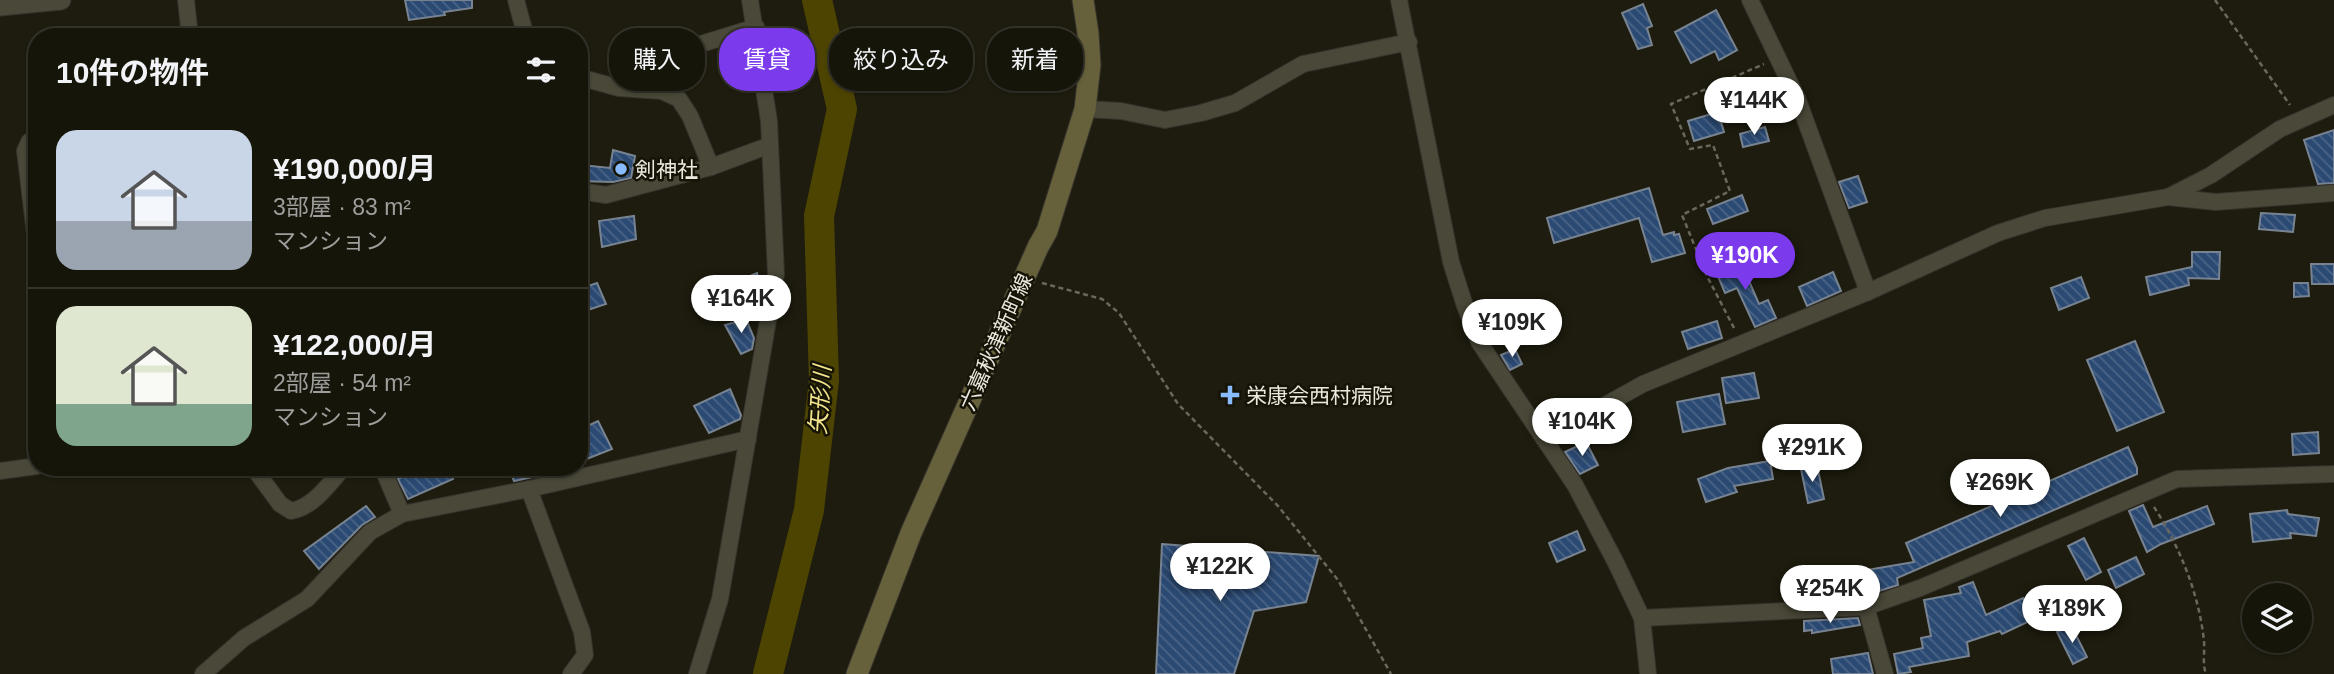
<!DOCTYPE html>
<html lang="ja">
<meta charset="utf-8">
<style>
body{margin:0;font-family:Arial,"Noto Sans JP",sans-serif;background:#232218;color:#f1f3f6;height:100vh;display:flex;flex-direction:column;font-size:26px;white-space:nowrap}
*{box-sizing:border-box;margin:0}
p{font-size:23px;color:#9e9f9c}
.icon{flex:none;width:38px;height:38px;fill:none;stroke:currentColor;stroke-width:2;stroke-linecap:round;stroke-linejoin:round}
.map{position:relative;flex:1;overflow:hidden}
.details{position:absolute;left:28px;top:28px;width:560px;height:448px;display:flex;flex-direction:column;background:#16150a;border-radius:28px;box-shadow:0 2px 5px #0004,0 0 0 2px #35342b}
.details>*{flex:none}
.guide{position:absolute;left:609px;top:28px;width:665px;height:63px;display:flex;gap:14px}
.buttons{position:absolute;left:2242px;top:583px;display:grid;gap:14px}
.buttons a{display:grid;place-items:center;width:70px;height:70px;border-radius:50%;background:#16150a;box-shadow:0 2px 5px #0004,0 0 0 2px #35342b;font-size:35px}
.price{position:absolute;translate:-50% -60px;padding:0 16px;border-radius:24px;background:#fff;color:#222;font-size:23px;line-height:46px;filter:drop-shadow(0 2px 4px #0008)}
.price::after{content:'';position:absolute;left:50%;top:42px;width:21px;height:16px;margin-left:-10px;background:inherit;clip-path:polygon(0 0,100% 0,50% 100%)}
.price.selected{background:#7c3aed;color:#fff}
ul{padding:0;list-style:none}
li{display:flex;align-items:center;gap:21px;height:175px;padding:0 28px}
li+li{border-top:2px solid #35342b}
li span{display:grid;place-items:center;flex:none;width:196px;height:140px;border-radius:21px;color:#555}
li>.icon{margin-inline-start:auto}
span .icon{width:84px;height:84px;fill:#fffc;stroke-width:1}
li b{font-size:30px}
h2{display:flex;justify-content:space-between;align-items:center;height:84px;padding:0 28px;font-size:30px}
.tag{padding:0 24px;border-radius:28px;background:#16150a;box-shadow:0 2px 5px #0004,0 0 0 2px #35342b;font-size:24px;line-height:63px}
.tag.selected{background:#7c3aed;color:#fff}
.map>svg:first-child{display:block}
</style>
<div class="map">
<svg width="2334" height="674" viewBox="0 0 2334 674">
<defs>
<pattern id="building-back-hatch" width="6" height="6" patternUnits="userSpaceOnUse" patternTransform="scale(1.75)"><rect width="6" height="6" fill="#2b4a73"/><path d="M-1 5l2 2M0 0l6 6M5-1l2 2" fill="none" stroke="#4a6486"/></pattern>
</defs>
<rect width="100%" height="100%" fill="#1e1c0e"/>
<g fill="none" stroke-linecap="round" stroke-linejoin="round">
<polyline stroke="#4d4401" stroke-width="30" points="768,674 809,510 824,380 819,216 842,109 817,0"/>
</g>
<g fill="url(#building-back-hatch)" stroke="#788391" stroke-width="2">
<polygon points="405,0 472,0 472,8 444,12 445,15 409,20"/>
<polygon points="1643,4 1652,26 1647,28 1652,45 1638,49 1622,13"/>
<polygon points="1716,10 1737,50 1719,60 1715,51 1691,63 1675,32"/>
<polygon points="1718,112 1724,132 1694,141 1688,121"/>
<polygon points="1765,127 1769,141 1743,147 1740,134"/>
<polygon points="2334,130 2334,183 2318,184 2304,140"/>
<polygon points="613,150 635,156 631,178 613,182 579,181 582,165 610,168"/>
<polygon points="1858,176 1867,202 1849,208 1839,182"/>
<polygon points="1649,188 1663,235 1674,232 1674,235 1679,234 1685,253 1652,262 1639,218 1554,243 1547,218"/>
<polygon points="1742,195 1748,211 1713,224 1707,209"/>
<polygon points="2261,213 2295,215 2293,232 2259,229"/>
<polygon points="634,216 636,239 602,247 599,221"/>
<polygon points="2192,252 2220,252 2219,279 2188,278 2189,285 2150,295 2146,277 2192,267"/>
<polygon points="1739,258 1759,304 1768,300 1776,318 1755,327 1737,288 1725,293 1715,269"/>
<polygon points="2311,264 2334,264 2334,284 2312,284"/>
<polygon points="1833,272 1841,291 1807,306 1799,287"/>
<polygon points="757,273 762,293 760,304 734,316 720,288"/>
<polygon points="2081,277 2089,298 2059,310 2051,288"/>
<polygon points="597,283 606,304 585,311 579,289"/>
<polygon points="2294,283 2308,283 2309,296 2294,297"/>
<polygon points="746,319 754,338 752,349 741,354 725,325"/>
<polygon points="1717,321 1722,338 1688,349 1682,332"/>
<polygon points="2135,341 2164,412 2117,431 2087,360"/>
<polygon points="1515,349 1522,364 1510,370 1501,355"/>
<polygon points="1754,373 1759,398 1726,403 1722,378"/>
<polygon points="730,389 741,415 740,419 709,433 694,406"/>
<polygon points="1719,394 1725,424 1683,432 1677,402"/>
<polygon points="598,421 612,449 579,462 579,430"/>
<polygon points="2318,432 2319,453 2293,455 2292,434"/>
<polygon points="1586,442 1598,465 1580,474 1565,452"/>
<polygon points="2128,447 2137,468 2137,474 1897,578 1898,585 1860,597 1848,597 1846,586 1857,584 1855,572 1914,562 1906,543"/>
<polygon points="1770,461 1773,479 1734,486 1737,492 1706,502 1698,479 1728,468"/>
<polygon points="1817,465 1824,499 1808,503 1801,469"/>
<polygon points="422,467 449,467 453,479 408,499 398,479"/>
<polygon points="509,467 549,467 551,473 514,481"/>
<polygon points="2143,505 2153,527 2207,506 2214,524 2161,544 2147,552 2129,511"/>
<polygon points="366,506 375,517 362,525 319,569 304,551"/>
<polygon points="2287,510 2288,514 2319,518 2316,536 2290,533 2291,538 2253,542 2250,514"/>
<polygon points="1577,531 1585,550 1557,562 1549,543"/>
<polygon points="2084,538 2101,572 2086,580 2068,546"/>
<polygon points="1162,544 1319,556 1306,602 1254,611 1234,674 1156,674"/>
<polygon points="2136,557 2144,574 2116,588 2108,570"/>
<polygon points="1973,582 1986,615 2023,598 2034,619 2002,634 2000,631 1967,642 1969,656 1909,667 1911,672 1898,674 1894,654 1923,648 1921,638 1931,636 1924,600 1961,593 1959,587"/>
<polygon points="1858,618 1860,625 1812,633 1812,630 1804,631 1804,621"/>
<polygon points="2071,625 2087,657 2073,664 2057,632"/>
<polygon points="1868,653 1873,674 1833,674 1831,659"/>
</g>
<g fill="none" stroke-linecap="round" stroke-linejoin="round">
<defs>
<g id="minor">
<polyline points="186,0 190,37"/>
<polyline points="516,0 526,37"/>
<polyline points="1399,0 1451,262 1465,306 1479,342 1575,485 1616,563 1642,618 1648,674"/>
<polyline points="1750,0 1798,100 1868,292"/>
<polyline points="579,77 619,88 662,91 679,99 690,116 711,167"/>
<polyline points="662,91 688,48 756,27"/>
<polyline points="1085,109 1121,111 1165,120 1201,113 1235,103 1303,64 1409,42"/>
<polyline points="37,136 29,142 25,151 37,251"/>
<polyline points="579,191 606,195 711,167 770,145"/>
<polyline points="2168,197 2211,175 2280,129 2334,105"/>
<polyline points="1544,439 1643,384 1868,292 1998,233 2045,218 2168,197 2216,202 2334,193"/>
<path d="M 253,467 L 280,504 L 291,511 C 314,507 329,484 344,467"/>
<polyline points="382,467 402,514"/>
<polyline points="0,471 37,466"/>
<polyline points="529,489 582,632 585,655 571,674"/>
<polyline points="1866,607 1885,674"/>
<polyline points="1642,618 1866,607 1920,588 2177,479 2334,474"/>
<polyline points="203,674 244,638 307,599 370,532 402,514 529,489 748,439"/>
<polyline points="697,674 720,599 776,274 769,121 750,0"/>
</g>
<polyline id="tertiary" points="0,6 61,0"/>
<polyline id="secondary" points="857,674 911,533 1038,247 1047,231 1085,109 1090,65 1088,33 1083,0"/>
</defs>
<use href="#minor" stroke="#35332d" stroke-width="18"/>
<use href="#tertiary" stroke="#35332d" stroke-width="21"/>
<use href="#secondary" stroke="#35332d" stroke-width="23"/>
<g stroke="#6a685c" stroke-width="2.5" stroke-dasharray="5 3.5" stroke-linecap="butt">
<polyline points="2215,0 2290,105"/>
<polyline points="1042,283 1102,299 1119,313 1178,404 1278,506 1338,580 1391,674"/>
<polyline points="1734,328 1707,276 1682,215 1730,191 1713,145 1690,149 1671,104 1764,64"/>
<path d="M 2154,507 C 2180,547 2199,594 2204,641 C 2205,653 2202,663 2206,674"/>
</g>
<use href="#minor" stroke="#4a4838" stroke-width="16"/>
<use href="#tertiary" stroke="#4a4838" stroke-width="19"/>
<use href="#secondary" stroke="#66613a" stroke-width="21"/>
</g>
<g fill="#89bafc" stroke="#151306" stroke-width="2.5">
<circle cx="621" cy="169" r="7"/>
<path d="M1226.5 384.5h7v7h7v7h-7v7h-7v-7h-7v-7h7z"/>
</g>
<g text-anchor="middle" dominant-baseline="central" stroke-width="5" stroke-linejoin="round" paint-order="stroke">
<g font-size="21" fill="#eae8df" stroke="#151306" text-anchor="start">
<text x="635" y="169">剣神社</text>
<text x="1246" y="395">栄康会西村病院</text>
</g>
<g font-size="21" fill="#eae8df" stroke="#151306">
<text transform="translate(996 342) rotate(-66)">六嘉秋津新町線</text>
</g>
<g font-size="23" font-style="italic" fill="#f3e58d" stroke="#151306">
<text transform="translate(820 400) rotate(-86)">矢形川</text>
</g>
</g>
</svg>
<div class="buttons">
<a><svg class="icon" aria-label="layers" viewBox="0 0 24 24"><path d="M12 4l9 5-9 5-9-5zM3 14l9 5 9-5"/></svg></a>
</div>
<b class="price" style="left:1754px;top:137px">¥144K</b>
<b class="price selected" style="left:1745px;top:292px">¥190K</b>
<b class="price" style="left:741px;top:335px">¥164K</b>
<b class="price" style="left:1512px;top:359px">¥109K</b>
<b class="price" style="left:1582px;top:458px">¥104K</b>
<b class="price" style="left:1812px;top:484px">¥291K</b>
<b class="price" style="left:2000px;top:519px">¥269K</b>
<b class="price" style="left:1220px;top:603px">¥122K</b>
<b class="price" style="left:1830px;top:625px">¥254K</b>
<b class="price" style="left:2072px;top:645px">¥189K</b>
<div class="guide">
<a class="tag">購入</a>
<a class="tag selected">賃貸</a>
<a class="tag">絞り込み</a>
<a class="tag">新着</a>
</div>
<section class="details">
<h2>10件の物件<svg class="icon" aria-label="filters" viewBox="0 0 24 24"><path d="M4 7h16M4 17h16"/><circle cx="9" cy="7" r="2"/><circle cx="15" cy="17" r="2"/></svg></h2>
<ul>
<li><span style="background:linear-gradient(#c9d6e8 65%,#9aa5b1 0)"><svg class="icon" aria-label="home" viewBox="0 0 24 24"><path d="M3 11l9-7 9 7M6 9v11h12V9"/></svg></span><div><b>¥190,000/月</b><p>3部屋 · 83 m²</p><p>マンション</p></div></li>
<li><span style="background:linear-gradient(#dfe7d0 70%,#7fa58c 0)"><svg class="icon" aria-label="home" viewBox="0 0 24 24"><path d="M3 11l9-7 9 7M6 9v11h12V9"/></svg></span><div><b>¥122,000/月</b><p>2部屋 · 54 m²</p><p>マンション</p></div></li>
</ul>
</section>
</div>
